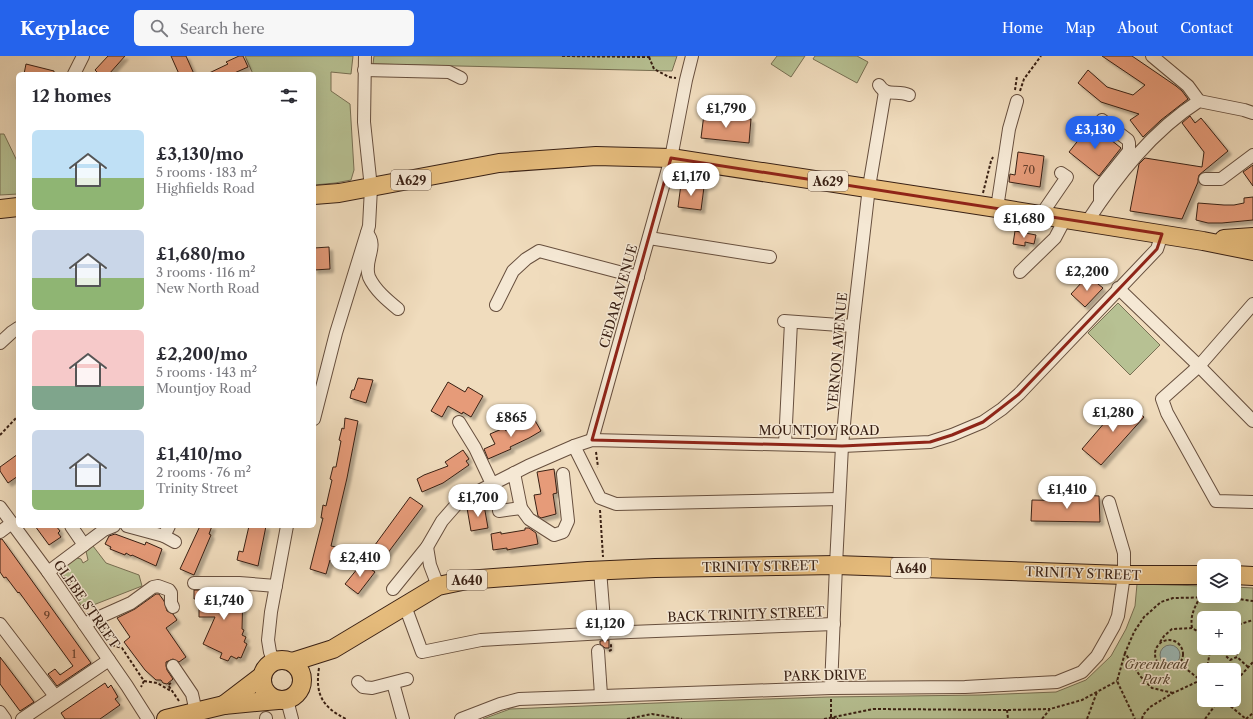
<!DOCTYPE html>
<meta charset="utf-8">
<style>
body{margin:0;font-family:"Libre Caslon Text",serif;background:#f7f7f7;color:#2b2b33;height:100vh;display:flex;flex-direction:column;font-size:15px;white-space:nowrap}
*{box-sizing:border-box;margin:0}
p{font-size:13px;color:#7c7c81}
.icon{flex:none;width:22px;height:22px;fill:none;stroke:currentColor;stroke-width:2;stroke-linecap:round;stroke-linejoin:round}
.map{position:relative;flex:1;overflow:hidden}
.panel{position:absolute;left:16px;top:16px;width:300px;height:456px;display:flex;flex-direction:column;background:#fff;border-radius:6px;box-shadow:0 4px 16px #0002}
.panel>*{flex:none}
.tools{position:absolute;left:1197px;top:503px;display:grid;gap:8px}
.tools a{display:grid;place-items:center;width:44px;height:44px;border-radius:6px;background:#fff;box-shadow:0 4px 16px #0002;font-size:20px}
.price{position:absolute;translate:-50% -34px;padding:0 9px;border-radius:14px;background:#fff;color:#222;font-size:13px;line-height:26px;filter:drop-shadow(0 1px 2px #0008)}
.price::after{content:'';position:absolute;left:50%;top:24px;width:12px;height:9px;margin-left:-6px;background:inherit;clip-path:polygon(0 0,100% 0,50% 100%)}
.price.current{background:#2563eb;color:#fff}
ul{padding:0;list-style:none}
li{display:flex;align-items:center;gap:12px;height:100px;padding:0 16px}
li span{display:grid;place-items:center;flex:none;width:112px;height:80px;border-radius:6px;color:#555}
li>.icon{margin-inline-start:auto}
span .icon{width:48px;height:48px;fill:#fffc;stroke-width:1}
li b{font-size:17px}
h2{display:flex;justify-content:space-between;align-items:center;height:48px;padding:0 16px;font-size:17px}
header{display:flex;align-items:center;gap:24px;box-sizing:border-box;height:56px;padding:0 20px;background:#2563eb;color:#fff}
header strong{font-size:19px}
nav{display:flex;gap:22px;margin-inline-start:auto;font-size:14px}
.search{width:280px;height:36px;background:#f7f7f7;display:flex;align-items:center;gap:10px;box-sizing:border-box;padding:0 14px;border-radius:6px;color:#7c7c81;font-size:15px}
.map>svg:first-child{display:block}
</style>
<header>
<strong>Keyplace</strong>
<div class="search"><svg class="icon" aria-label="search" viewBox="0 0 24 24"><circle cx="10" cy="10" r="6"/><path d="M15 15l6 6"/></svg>Search here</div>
<nav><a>Home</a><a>Map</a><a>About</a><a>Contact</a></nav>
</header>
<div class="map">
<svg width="1253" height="663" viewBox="0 0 1253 663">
<defs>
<filter id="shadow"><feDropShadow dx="3.5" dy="3.5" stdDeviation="1" flood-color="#0004"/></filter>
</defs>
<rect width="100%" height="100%" fill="#f0dcbd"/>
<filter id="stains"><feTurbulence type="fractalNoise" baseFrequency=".005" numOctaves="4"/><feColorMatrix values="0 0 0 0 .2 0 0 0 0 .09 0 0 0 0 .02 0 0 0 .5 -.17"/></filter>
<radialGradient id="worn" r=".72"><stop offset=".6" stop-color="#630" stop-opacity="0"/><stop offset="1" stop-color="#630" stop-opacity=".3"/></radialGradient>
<g fill="#b7c193" stroke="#787054" fill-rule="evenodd">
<polygon points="245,0 353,0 351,18 331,16 331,35 350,48 354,114 351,124 335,127 314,129 314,18 253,18"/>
<polygon points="374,0 677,0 672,15 373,8"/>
<polygon points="777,0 805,0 791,21 771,8"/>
<polygon points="815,0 857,0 868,6 857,27 813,3"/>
<polygon points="0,78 4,78 18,107 18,138 0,139"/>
<polygon points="1118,247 1160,289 1130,319 1088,277"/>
<polygon points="93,490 106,507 139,519 142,530 83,553 62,517 65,508 77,502 81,503 83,507 88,504 86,495"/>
<path d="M 1137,528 L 1204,530 L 1204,540 L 1234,540 L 1234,531 L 1253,532 L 1253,663 L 483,663 L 510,653 L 706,645 L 828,641 L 981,639 L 1056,636 L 1086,624 L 1111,600 L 1126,573 L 1135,550 ZM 1204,562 L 1234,562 L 1234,592 L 1204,592 ZM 1204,614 L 1234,614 L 1234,644 L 1204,644 Z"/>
</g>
<circle fill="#9cbab8" stroke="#747c76" cx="1170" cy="599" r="10"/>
<g fill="#e69b79" stroke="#392014" filter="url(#shadow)">
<polygon points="108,0 125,0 109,18 99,18 95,14"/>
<polygon points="171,0 186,0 194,18 179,18"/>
<polygon points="239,0 243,0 248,11 232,18 207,18 228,8 226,6"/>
<polygon points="1102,0 1132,0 1176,30 1182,35 1188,43 1161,64 1143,81 1130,64 1139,58 1101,46 1078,27 1088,14 1107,31 1133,39 1145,29"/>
<polygon points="26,8 54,15 54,18 24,18"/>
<polygon points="704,58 751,63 749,87 701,82"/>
<polygon points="1190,60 1195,67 1201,62 1228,95 1199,119 1198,123 1198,126 1182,163 1130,155 1139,108 1145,102 1202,111 1204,96 1182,67"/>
<polygon points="1091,68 1121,92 1099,120 1069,96"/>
<polygon points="1018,96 1044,100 1040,131 1009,126 1010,118 1015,119"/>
<polygon points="1253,109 1253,130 1243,116"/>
<polygon points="681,128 704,131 701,154 678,151"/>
<polygon points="1253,141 1253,164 1222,167 1208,167 1196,164 1198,147 1224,149 1234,149 1244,147 1244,142"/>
<polygon points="1015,175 1036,179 1034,188 1025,186 1025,190 1013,188"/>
<polygon points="329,191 330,213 314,214 314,192"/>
<polygon points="1093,224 1103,232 1085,251 1071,238 1083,225 1088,230"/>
<polygon points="358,322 373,324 366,347 350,342 352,334 354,334"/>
<polygon points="448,326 465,336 468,331 483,340 471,361 463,356 462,358 448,350 442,361 431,355"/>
<polygon points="1124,344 1144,361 1101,409 1082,393"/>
<polygon points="533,361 541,375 529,382 510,391 511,393 488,403 484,393 495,388 490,378 504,372 506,375 509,373 510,375"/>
<polygon points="345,362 358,365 347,422 331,490 336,491 332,505 330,504 326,518 310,513 323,462 321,462 322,455 323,449 326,450 332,424 330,423 333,411 336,411 341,385 339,384 342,372 344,373"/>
<polygon points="463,394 469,403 466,405 469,409 443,427 422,436 417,423 424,419 448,410 445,406"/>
<polygon points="18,398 18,420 8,427 0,415 0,411"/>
<polygon points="554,413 557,437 553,438 556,458 541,462 538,460 534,439 541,438 537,416"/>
<polygon points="1083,439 1099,440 1100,466 1031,465 1032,444 1083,445"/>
<polygon points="410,441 423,450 384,502 372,493"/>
<polygon points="484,449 488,472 471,475 467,452"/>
<polygon points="35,470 56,470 60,475 58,477 61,481 49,489"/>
<polygon points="200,470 212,470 209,478 211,479 194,519 180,513"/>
<polygon points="249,470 266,470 258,510 237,504 239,495 243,496"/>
<polygon points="525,472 529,472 536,477 538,488 507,494 507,492 493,494 491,478 501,476 501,478 525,474"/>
<polygon points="115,478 145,489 146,486 162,493 156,510 132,499 131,500 126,497 125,499 110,493 111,491 105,488 109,480"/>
<polygon points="0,483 2,483 91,607 57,630 48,618 55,613 60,619 73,610 19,536 18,537 6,521 4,522 0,516"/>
<polygon points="362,507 375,516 358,538 345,528"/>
<polygon points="194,534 243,535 242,573 244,574 242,579 246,581 244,586 247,588 241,602 238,601 237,603 231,600 228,605 220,602 222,597 203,588 215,561 199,561 199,543 194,543"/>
<polygon points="156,538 159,538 164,545 167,555 173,558 177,564 166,572 186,601 179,606 173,603 166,606 166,610 167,614 173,623 167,628 163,627 161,624 156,624 145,614 124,586 130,581 117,562 135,553"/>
<polygon points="609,584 609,592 605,592 600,588 600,585"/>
<polygon points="0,601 34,646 20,655 0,628"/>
<polygon points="105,627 108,632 111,629 118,641 115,643 120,649 100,663 65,663 61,657"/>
</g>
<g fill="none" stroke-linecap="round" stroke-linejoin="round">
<defs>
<g id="minor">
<polyline points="1152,0 1188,30 1199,45"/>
<polyline points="364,14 449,16 461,22"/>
<polyline points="74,18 83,0"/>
<path d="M 879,29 C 887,42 897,33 909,39"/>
<polyline points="1205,123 1221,123 1253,99"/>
<polyline points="1100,146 1100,131 1129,95 1129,87 1128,84 1102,64"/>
<polyline points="997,152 1009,73 1017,45"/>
<polyline points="1041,159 1067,121 1061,117"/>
<path d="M 1087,166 C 1117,120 1152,75 1199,45 L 1244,54 L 1253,57"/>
<path d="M 367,177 C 379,191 363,204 369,221 C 375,234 387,244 398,253"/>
<polyline points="649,182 770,201"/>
<polyline points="1020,216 1055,182 1065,163"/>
<polyline points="1118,232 1199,310 1253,365"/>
<polyline points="1253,248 1199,310 1162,343 1167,357 1216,445 1253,446"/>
<polyline points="496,249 513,215 526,203 539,195 638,221"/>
<polyline points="784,265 853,270"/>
<polyline points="0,287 12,276 18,272"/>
<polyline points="314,363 336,277 369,170 371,132 364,66 365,0"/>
<polyline points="459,366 475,392 492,428"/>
<polyline points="592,384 671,102 686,24 692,0"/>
<polyline points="785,388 791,266"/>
<polyline points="574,390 600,442 616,448 839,443"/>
<polyline points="514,417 521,452 529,463 554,479 563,476 568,465 563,418"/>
<polyline points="0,451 48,516 127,630 148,663"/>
<polyline points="499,455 521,452"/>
<polyline points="71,470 84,489"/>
<polyline points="127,470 164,480 169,470"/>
<polyline points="0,476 12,467"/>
<polyline points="164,480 175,486"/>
<polyline points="427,491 430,509 438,530"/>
<polyline points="600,514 605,577"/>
<polyline points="48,516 104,474 114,470"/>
<polyline points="194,527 239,527 276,530"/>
<polyline points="393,533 427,491 442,465 456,449 461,444 528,410 574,390 592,384 842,390 930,386 952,379 983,366 1002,353 1019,338 1157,193 1162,178"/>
<polyline points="405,550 422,596 481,584 605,577 834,568"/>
<polyline points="0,568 55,640"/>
<polyline points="84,568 131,547 153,531 158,530 169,534 171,537 171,547 173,551"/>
<polyline points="598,595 601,639"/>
<polyline points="274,605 270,596 268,584 271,556 287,470"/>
<polyline points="173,610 192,638 196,656"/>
<polyline points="358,626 363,631 372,632 407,623"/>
<polyline points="393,627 403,663"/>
<polyline points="831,632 836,509 842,390 853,270 869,131 885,36"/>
<polyline points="287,644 292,663"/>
<polyline points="0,656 5,663"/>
<polyline points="266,662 266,663"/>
<polyline points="22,663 109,604"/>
<polyline points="461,663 500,648 519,643 831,632 965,631 1057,626 1082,616 1097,600 1114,570 1118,560 1124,519 1124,497 1109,446"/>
</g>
<g id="highway">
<polyline points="314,139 339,137 499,107 596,100 671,102 997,152 1203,185 1253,195"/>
<polyline points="0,153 18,151"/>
<polyline points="1224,183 1253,181"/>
<polyline points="1234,519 1253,520"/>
<circle cx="282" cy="624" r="20"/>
<polyline points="292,606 333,593 438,530 467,524 588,515 655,512 836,509 1124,519 1204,519"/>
<polyline points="224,649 262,620"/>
<polyline points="166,663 224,649 278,644"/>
</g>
</defs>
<use href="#minor" stroke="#674f3e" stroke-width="14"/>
<use href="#highway" stroke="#392014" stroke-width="20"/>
<g stroke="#392014" stroke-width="2" stroke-dasharray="3 2" stroke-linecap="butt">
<polyline points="562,0 649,1 650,0"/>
<polyline points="649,1 654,13 669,21 676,22"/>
<polyline points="1015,34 1017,20"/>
<polyline points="1020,35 1024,23 1041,0"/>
<polyline points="983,137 991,105 993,101"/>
<polyline points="0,379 18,360"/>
<polyline points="596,396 598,411"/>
<polyline points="600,454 603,501"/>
<polyline points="1234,570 1253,564"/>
<path d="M 1192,572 C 1190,560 1194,553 1199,543 L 1203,542"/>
<circle cx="1169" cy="598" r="14"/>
<polyline points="1160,586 1164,580 1172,573 1192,572 1199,576 1204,585"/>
<polyline points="112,589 122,592 144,625 141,631"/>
<polyline points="1208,592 1210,596"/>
<polyline points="1224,592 1226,593 1225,599 1230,604 1237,601 1248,611"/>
<polyline points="1234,592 1237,598 1237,601"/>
<polyline points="609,595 611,594 611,587"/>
<polyline points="1125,597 1117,625 1135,663"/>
<polyline points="1180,608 1204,627"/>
<path d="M 319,612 C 315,638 322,651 346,663"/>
<path d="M 1206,614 C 1209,607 1208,599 1212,592"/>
<polyline points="144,625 157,627 171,635"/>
<polyline points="171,627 168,629 179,645"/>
<polyline points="1234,627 1253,606"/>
<polyline points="1173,637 1152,632 1140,620 1125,597 1134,576 1144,561 1161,546 1173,542 1224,541 1253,545"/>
<polyline points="831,643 831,663"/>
<polyline points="1223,644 1246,663"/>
<polyline points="1007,654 1008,663"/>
<polyline points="832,662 838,663"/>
<polyline points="627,663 652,658 682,663"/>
<polyline points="824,663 873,653 1007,654 1050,653"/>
<polyline points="1042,663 1050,653 1082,644 1117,625"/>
<polyline points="1087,663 1097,636"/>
<polyline points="1142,663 1143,659 1150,651 1173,637 1201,624 1204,618"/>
<polyline points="1205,663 1219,644"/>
<polyline points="1246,663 1253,657"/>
</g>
<use href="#minor" stroke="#f5e8d4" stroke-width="12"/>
<use href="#highway" stroke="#e8be7e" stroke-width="18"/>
</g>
<path fill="none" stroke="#8f2418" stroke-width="3" stroke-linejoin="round" d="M 671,102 L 1162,178 L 1157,193 L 1019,338 L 983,366 L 952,379 L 930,386 L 842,390 L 592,384 Z"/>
<g text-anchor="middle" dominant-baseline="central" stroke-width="3" stroke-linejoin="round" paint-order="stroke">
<g font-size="11" fill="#643f2d">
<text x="1029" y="114">70</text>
<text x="47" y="560">9</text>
<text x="74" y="598">1</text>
</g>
<g fill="#f5e8d4" stroke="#715c4e" stroke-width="1">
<rect x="391" y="114" width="40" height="20" rx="3"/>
<rect x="808" y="115" width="40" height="20" rx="3"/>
<rect x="891" y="502" width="40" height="20" rx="3"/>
<rect x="447" y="514" width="40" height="20" rx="3"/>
</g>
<g font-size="12" font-weight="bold" fill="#392014">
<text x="411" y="124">A629</text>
<text x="828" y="125">A629</text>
<text x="911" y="512">A640</text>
<text x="467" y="524">A640</text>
</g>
<g font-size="13" fill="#392014" stroke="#f5e8d4">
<text transform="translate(618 240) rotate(-74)">CEDAR AVENUE</text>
<text transform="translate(837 296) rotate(-85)">VERNON AVENUE</text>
<text x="819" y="374">MOUNTJOY ROAD</text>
<text transform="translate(760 510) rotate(-1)">TRINITY STREET</text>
<text transform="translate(1083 517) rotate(2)">TRINITY STREET</text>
<text transform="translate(87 548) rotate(55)">GLEBE STREET</text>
<text transform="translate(746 558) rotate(-2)">BACK TRINITY STREET</text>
<text transform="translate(825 619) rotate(-1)">PARK DRIVE</text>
</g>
<g font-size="13" font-style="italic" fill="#584834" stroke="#f5e8d4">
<text x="1156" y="608">Greenhead<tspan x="1156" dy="15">Park</tspan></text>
</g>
</g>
<rect width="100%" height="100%" filter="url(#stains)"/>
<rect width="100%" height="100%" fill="url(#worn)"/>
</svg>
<div class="tools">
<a><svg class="icon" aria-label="layers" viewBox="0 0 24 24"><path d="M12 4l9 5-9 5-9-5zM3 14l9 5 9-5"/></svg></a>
<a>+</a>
<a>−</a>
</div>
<b class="price" style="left:726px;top:73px">£1,790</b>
<b class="price current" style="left:1095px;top:94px">£3,130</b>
<b class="price" style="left:691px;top:141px">£1,170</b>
<b class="price" style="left:1024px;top:183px">£1,680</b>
<b class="price" style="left:1087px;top:236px">£2,200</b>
<b class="price" style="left:1113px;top:377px">£1,280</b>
<b class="price" style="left:511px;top:382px">£865</b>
<b class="price" style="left:1067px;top:454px">£1,410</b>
<b class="price" style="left:478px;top:462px">£1,700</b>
<b class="price" style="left:360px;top:522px">£2,410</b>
<b class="price" style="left:224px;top:565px">£1,740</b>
<b class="price" style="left:605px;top:588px">£1,120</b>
<section class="panel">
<h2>12 homes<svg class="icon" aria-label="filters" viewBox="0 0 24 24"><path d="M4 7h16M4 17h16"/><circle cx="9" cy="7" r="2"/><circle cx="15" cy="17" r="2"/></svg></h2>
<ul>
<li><span style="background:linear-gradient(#bfe0f5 60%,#8fb573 0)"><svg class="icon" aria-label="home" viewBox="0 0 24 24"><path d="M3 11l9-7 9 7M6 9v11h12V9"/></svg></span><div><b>£3,130/mo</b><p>5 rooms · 183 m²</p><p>Highfields Road</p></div></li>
<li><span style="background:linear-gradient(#c9d6e8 60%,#8fb573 0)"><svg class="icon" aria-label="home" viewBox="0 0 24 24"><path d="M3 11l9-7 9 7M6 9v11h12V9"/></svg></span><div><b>£1,680/mo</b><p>3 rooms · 116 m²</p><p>New North Road</p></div></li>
<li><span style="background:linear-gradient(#f6c9c9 70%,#7fa58c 0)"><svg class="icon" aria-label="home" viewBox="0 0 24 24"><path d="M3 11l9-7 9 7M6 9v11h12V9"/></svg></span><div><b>£2,200/mo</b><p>5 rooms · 143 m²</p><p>Mountjoy Road</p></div></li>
<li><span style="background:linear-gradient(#c9d6e8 75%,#8fb573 0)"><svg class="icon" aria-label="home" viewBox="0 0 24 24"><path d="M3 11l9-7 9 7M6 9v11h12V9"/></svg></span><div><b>£1,410/mo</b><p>2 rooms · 76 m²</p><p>Trinity Street</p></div></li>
</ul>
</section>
</div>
